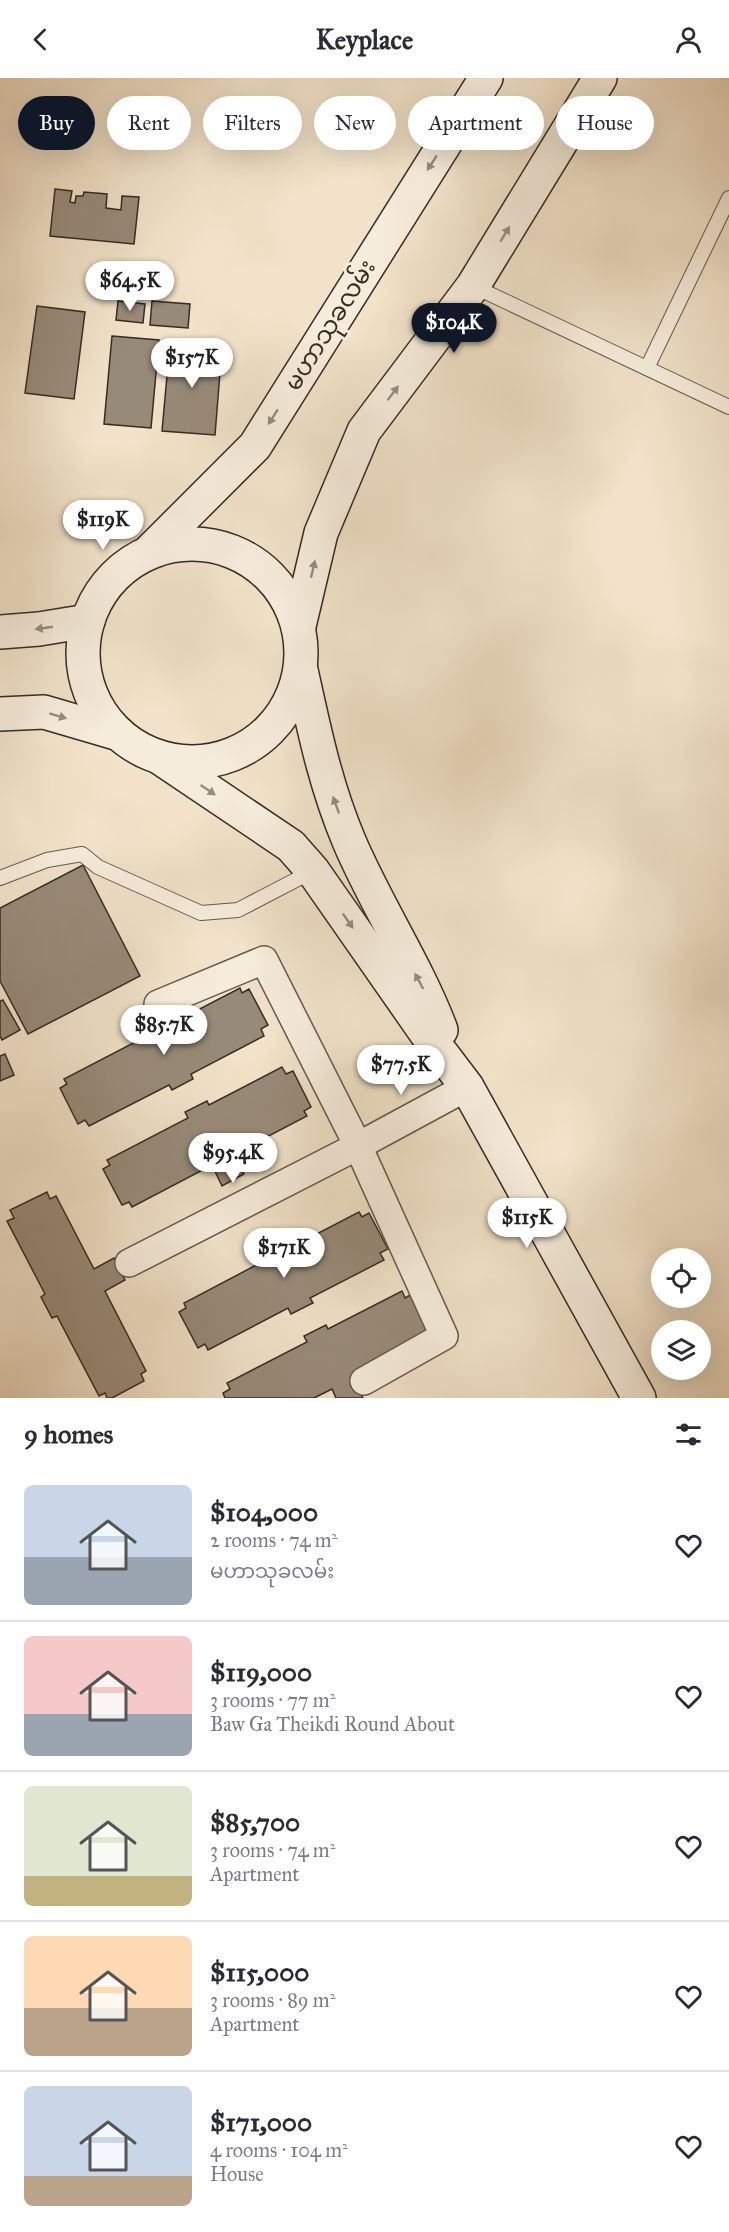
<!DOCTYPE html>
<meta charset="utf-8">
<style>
body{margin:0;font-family:"IM FELL Great Primer","Noto Sans Myanmar",serif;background:#f2f2f3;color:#2b2b33;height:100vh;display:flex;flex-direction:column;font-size:22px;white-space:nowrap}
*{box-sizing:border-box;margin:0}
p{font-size:20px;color:#7c7c81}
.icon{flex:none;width:33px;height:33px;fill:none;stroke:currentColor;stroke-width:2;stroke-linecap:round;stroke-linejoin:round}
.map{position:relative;height:1320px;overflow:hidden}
.side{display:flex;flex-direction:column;background:#fff;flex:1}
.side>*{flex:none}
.guide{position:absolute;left:18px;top:18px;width:693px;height:54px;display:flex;gap:12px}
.tools{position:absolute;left:651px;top:1170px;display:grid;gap:12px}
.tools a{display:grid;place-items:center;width:60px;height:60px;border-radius:50%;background:#fff;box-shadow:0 6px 24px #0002;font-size:30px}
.price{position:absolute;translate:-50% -51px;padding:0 14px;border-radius:21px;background:#fff;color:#222;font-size:20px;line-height:39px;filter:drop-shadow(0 2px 3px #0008)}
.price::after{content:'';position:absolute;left:50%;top:36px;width:18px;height:14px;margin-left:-9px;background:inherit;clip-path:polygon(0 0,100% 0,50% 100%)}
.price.current{background:#111827;color:#fff}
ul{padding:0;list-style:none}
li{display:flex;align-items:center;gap:18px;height:150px;padding:0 24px}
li+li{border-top:2px solid #e1e1e2}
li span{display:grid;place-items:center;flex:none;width:168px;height:120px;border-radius:9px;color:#555}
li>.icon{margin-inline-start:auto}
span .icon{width:72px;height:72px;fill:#fffc;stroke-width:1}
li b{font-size:26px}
h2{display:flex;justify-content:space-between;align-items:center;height:72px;padding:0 24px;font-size:26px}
.tag{padding:0 21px;border-radius:27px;background:#fff;box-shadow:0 6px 24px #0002;font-size:21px;line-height:54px}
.tag.current{background:#111827;color:#fff}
header{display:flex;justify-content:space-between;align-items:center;height:78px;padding:0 24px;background:#fff;font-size:27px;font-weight:700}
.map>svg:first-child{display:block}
</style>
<header><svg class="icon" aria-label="back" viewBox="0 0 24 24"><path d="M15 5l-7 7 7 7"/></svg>Keyplace<svg class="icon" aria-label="person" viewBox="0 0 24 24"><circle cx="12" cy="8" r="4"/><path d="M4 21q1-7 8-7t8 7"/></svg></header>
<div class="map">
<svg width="729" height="1320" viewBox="0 0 729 1320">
<rect width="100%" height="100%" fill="#f1e2c9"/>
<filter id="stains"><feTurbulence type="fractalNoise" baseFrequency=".00333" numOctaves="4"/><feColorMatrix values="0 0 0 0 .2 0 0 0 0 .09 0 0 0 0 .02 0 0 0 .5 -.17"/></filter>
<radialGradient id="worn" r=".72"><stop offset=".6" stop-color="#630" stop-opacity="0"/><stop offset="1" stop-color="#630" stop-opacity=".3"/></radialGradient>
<g fill="#988a79" stroke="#372b23" stroke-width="1.5">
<polygon points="55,111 72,113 70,124 75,125 76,118 83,118 84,114 107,116 106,130 121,132 122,118 139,119 134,166 50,158"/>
<polygon points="118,223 145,226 143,245 116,242"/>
<polygon points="152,223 190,226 188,250 150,247"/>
<polygon points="37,228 85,234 74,321 25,315"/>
<polygon points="112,258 159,262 151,350 104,346"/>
<polygon points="170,265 222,270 215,357 162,353"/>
<polygon points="83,787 140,898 28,956 0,903 0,830"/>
<polygon points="240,910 242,915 249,911 268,947 261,951 264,958 191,996 193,1001 172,1012 169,1007 89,1048 85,1042 78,1046 60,1010 67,1006 64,1001 145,959 134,939 156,927 167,948"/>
<polygon points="3,922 20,952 2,962 0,958 0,923"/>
<polygon points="5,976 14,997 0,1003 0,978"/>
<polygon points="282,989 286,996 293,993 311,1029 304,1033 307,1038 234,1076 244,1096 222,1108 212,1087 132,1129 129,1124 122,1127 103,1091 110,1087 107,1082 188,1040 185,1034 207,1023 209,1027"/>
<polygon points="47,1114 50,1121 56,1118 94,1191 114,1180 125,1202 105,1213 146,1293 141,1296 144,1303 112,1320 107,1320 105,1315 99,1318 57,1238 52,1240 41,1219 45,1216 7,1143 14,1140 10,1132"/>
<polygon points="359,1134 362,1139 369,1135 388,1171 380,1175 384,1182 310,1220 313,1225 291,1236 288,1230 208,1272 205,1266 198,1270 179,1234 186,1230 184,1225 264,1183 254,1162 275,1151 286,1172"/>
<polygon points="402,1213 405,1220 412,1216 431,1253 353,1300 363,1320 336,1320 332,1311 314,1320 225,1320 223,1315 230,1311 227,1305 307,1264 304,1258 326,1247 328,1251"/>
</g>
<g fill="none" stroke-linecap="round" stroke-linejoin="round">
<defs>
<g id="service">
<polyline points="473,208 729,329"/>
<polyline points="647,290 729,120"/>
<polyline points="0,800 47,782 82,776 98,789 201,835 238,832 313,793"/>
</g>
<g id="minor">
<polyline points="158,926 264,882 358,1068 444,1258 364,1303"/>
<polyline points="129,1185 358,1068 467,1009"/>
</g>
<g id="secondary">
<circle cx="192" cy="575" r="109"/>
<polyline points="150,473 255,368 486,0"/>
<polyline points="299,548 321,455 364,353 473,208 600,0"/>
<polyline points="0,554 39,551 88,543"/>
<path d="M 301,592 C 314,651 325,706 349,763 C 376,827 416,886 441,952"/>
<polyline points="0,636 44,634 119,656"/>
<polyline points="159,679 291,768 313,793 426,955 467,1009 639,1320"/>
</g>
</defs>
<use href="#service" stroke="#66594c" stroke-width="16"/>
<use href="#minor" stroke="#66594c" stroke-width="30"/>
<use href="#secondary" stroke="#372b23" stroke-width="36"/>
<use href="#service" stroke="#f6ecdc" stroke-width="14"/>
<use href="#minor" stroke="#f6ecdc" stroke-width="27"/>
<use href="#secondary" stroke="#f6ecdc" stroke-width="33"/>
</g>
<defs><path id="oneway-solid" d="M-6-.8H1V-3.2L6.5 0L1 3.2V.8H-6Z" transform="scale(1.5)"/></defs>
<g fill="#968c80">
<use href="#oneway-solid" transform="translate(432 85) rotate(123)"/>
<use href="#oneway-solid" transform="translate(505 156) rotate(-59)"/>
<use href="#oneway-solid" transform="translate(393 315) rotate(-53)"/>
<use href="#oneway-solid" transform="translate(273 339) rotate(122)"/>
<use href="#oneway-solid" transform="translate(313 491) rotate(-77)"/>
<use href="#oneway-solid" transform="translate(44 550) rotate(172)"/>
<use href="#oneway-solid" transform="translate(58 638) rotate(17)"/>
<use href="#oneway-solid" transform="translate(208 712) rotate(34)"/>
<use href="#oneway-solid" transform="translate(336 727) rotate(-110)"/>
<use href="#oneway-solid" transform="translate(348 843) rotate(55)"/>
<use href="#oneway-solid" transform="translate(419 903) rotate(-118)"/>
</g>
<g text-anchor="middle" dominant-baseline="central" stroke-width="6" stroke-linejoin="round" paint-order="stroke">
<g font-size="24" fill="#372b23" stroke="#f6ecdc">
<text transform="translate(330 247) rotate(-58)">မဟာသုခလမ်း</text>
</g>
</g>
<rect width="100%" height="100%" filter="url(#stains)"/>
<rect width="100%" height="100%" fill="url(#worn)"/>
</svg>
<div class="tools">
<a><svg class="icon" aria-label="locate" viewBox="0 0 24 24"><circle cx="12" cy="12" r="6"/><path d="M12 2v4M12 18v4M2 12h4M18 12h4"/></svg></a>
<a><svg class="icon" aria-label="layers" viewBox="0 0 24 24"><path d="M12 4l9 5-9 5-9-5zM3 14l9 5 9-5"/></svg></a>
</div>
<b class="price" style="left:130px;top:234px">$64.5K</b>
<b class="price current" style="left:454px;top:276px">$104K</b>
<b class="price" style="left:192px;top:311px">$157K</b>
<b class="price" style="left:103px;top:473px">$119K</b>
<b class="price" style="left:164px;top:978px">$85.7K</b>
<b class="price" style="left:401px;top:1018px">$77.5K</b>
<b class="price" style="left:233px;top:1106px">$95.4K</b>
<b class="price" style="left:527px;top:1171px">$115K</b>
<b class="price" style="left:284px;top:1201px">$171K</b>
<div class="guide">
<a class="tag current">Buy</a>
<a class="tag">Rent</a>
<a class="tag">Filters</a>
<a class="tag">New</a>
<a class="tag">Apartment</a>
<a class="tag">House</a>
</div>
</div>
<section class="side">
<h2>9 homes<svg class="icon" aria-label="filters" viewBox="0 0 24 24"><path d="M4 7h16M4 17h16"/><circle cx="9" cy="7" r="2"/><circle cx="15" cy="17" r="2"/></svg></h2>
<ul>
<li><span style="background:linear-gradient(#c9d6e8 60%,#9aa5b1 0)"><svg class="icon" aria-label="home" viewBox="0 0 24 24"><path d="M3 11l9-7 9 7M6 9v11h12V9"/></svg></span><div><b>$104,000</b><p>2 rooms · 74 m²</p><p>မဟာသုခလမ်း</p></div><svg class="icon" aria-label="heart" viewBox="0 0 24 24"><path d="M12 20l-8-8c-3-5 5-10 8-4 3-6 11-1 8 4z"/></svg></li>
<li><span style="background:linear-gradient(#f6c9c9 65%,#9aa5b1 0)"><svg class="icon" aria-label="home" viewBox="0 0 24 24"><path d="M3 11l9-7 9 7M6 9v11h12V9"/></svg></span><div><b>$119,000</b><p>3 rooms · 77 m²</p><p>Baw Ga Theikdi Round About</p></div><svg class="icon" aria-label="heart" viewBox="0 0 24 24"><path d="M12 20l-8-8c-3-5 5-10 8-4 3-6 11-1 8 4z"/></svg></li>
<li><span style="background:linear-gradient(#dfe7d0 75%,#c2b280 0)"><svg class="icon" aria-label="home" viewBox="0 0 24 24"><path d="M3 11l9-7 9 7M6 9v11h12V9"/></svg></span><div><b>$85,700</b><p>3 rooms · 74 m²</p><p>Apartment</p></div><svg class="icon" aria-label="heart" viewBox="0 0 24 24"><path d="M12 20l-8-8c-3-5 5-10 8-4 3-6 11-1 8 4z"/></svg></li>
<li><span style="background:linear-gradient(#ffd9b3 60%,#b9a48a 0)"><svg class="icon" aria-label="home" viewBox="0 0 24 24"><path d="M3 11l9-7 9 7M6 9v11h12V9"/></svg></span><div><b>$115,000</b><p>3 rooms · 89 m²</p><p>Apartment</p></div><svg class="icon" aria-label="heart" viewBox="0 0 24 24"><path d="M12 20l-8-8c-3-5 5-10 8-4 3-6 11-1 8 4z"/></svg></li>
<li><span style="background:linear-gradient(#c9d6e8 75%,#b9a48a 0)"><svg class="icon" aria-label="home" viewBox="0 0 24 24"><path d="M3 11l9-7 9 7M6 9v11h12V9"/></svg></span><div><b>$171,000</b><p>4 rooms · 104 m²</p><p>House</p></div><svg class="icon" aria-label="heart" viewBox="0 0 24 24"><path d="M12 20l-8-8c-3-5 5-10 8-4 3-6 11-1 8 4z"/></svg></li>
</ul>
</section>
